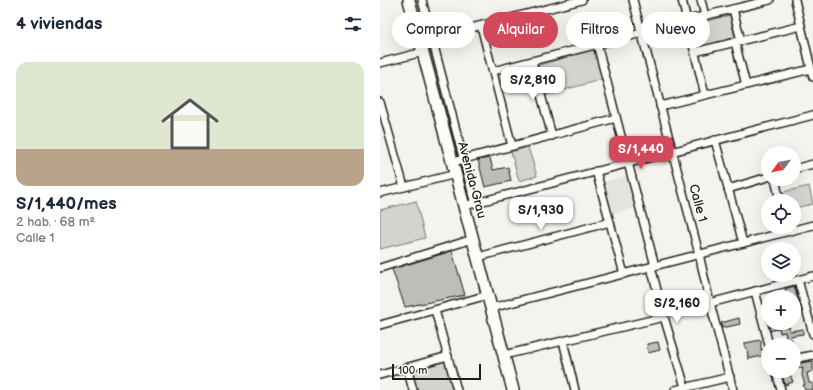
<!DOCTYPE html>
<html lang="es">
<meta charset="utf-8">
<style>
body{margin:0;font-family:"Balsamiq Sans",sans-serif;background:#f6f6f7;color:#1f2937;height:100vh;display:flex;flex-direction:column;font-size:15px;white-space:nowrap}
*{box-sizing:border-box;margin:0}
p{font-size:13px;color:#747a83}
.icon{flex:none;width:22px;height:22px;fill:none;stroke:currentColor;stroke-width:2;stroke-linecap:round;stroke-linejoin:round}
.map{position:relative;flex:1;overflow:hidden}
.drawer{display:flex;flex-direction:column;background:#fff;width:380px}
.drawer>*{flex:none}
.top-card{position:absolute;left:12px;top:12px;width:361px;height:36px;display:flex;gap:8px}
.needle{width:26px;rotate:238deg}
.controls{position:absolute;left:381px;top:146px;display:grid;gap:8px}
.controls a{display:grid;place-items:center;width:40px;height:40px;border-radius:50%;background:#fff;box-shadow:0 4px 16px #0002;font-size:20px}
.scale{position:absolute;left:12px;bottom:10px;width:89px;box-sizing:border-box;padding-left:4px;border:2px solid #1c1c1c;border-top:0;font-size:11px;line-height:14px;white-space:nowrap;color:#1c1c1c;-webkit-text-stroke:3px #fdfcf7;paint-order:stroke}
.price{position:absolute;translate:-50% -34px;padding:0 9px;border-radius:8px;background:#fff;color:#222;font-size:13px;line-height:26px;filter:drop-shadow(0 1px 2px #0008)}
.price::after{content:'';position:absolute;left:50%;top:24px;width:12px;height:9px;margin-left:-6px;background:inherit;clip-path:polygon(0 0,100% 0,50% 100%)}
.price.on{background:#d1495b;color:#fff}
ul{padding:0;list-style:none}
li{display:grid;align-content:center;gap:8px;height:212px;padding:0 16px}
li span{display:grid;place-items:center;height:124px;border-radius:12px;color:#555}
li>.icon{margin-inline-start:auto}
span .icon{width:72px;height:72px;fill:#fffc;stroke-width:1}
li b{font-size:17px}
h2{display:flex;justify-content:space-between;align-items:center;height:48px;padding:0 16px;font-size:17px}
.pill{padding:0 14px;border-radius:18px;background:#fff;box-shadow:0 4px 16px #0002;font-size:14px;line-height:36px}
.pill.on{background:#d1495b;color:#fff}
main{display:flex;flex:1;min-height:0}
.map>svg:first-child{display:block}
</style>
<main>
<section class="drawer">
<h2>4 viviendas<svg class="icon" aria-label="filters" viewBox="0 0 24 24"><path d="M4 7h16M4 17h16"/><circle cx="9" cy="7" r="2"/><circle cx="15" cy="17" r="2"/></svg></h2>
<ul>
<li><span style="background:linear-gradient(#dfe7d0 70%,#b9a48a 0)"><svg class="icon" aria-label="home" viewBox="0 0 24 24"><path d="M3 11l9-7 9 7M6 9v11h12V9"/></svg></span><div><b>S/1,440/mes</b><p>2 hab. · 68 m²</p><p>Calle 1</p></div></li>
</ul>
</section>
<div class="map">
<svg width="433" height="390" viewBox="0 0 433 390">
<rect width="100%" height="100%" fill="#f4f3ee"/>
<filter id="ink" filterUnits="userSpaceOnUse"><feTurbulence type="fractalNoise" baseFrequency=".025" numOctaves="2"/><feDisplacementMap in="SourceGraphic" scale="8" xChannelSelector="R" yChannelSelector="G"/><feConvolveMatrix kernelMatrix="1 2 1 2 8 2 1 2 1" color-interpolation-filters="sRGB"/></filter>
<g filter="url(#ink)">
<polygon fill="#e4e3de" points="246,176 249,179 255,204 254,208 231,214 228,213 220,183"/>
<g fill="#d4d3cf" stroke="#787876">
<polygon points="350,15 355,38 317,47 311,25"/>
<polygon points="215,49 223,79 163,96 156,66"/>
<polygon points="148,147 157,176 139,181 131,152"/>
<polygon points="429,186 433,204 414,208 414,201 405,201 403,192"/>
<polygon points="36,201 45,238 0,249 0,210"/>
<polygon points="65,361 73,390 36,390 31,371"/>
</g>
<g fill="#bebdba" stroke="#1c1c1c">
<polygon points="110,158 113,170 128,167 131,181 105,187 98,160"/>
<polygon points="72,251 85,295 25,307 12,269"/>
<polygon points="414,286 422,312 414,313 414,309 416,308 414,297 407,297 405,289"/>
<polygon points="359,318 360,324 342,328 341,323"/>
<polygon points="400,323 404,323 405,327 409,326 410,331 423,329 423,334 410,336 414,345 408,345 405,332 400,333 399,328 390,331 389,327"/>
<polygon points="381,340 381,350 385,349 387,355 368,359 367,348 365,348 365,343"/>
<polygon points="278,342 280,350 268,353 267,344"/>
<polygon points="433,361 433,371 427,373 429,383 433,383 433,390 425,390 423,385 425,385 422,375 423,367 414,370 414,364"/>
<polygon points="401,371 409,371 413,382 405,385"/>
</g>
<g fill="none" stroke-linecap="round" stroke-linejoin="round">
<defs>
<g id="minor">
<polyline points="42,0 95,203"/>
<polyline points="253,0 319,254 330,303 353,390"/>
<polyline points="302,0 325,95"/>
<polyline points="321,0 325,16"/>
<polyline points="415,0 433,77"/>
<polyline points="353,9 361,41"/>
<polyline points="307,20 390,0"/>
<polyline points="101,26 132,146"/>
<polyline points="47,39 202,0"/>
<polyline points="355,42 366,85"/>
<polyline points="217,44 275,266"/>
<polyline points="315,52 421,26"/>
<polyline points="152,61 172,136"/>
<polyline points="0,63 43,52"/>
<polyline points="113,71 262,33"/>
<polyline points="0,102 24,187"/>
<polyline points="280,106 431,69"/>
<polyline points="335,140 363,243"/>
<polyline points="73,162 236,118"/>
<polyline points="414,169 433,164"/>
<polyline points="216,171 244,274"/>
<polyline points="395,179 400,201"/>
<polyline points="348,189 388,177"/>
<polyline points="0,193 76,174"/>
<polyline points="84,206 433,115"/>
<polyline points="98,257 230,222"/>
<polyline points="271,267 284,317 305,387"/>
<polyline points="0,268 93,239"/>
<polyline points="418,280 433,334"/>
<polyline points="375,291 389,345"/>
<polyline points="330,303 433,276"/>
<polyline points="111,308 433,225"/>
<polyline points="55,310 77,390"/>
<polyline points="0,325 108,295"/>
<polyline points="183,341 195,390"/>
<polyline points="124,355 284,317"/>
<polyline points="414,359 433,355"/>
<polyline points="27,368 33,390"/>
<polyline points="396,371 401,390"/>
<polyline points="0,375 68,356"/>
<polyline points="295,390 350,377"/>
</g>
<polyline id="primary" points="29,0 133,390"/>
</defs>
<use href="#minor" stroke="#1c1c1c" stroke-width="10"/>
<use href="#primary" stroke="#1c1c1c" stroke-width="14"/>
<use href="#minor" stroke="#fdfcf7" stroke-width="7"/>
<use href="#primary" stroke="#fdfcf7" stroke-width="11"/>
</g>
</g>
<g text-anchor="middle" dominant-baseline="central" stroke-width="3" stroke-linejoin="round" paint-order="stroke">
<g font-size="13" fill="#1c1c1c" stroke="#fdfcf7">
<text transform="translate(92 180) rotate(75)">Avenida Grau</text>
<text transform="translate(318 203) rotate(75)">Calle 1</text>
</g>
</g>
</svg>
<div class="controls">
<a><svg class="needle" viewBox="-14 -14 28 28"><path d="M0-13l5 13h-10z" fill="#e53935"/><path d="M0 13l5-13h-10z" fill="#747a83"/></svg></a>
<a><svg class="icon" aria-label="locate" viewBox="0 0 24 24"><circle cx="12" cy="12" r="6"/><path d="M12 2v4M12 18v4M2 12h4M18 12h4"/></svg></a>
<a><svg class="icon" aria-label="layers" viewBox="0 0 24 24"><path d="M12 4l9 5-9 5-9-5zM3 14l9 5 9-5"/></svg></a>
<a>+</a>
<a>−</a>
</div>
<div class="scale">100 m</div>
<b class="price" style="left:153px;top:101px">S/2,810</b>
<b class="price on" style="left:261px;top:170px">S/1,440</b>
<b class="price" style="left:161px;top:231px">S/1,930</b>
<b class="price" style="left:297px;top:324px">S/2,160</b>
<div class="top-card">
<a class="pill">Comprar</a>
<a class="pill on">Alquilar</a>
<a class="pill">Filtros</a>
<a class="pill">Nuevo</a>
</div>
</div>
</main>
